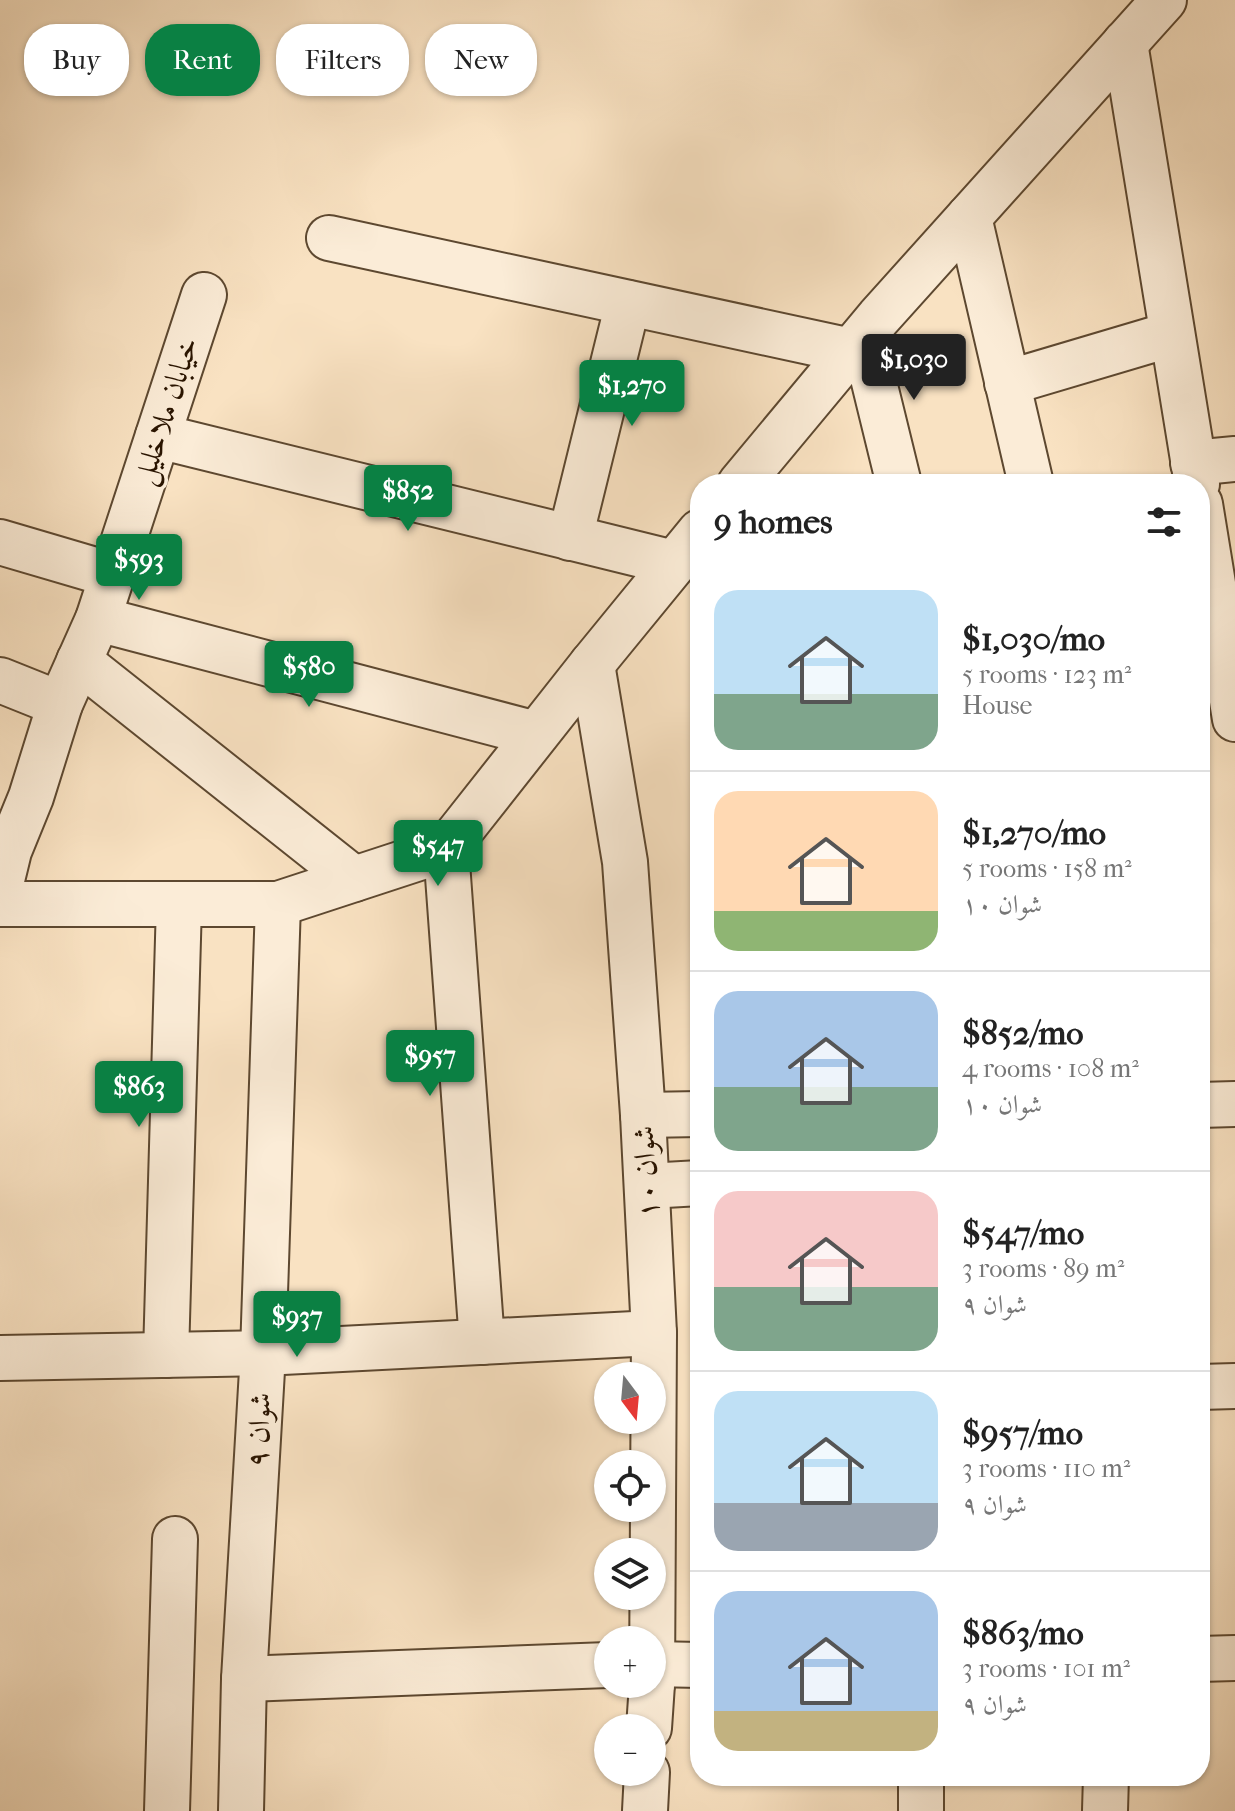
<!DOCTYPE html>
<meta charset="utf-8">
<style>
body{margin:0;font-family:"IM FELL French Canon",Amiri,serif;background:#f6f6f6;color:#222;height:100vh;display:flex;flex-direction:column;font-size:30px;white-space:nowrap}
*{box-sizing:border-box;margin:0}
p{font-size:26px;color:#767676}
.icon{flex:none;width:44px;height:44px;fill:none;stroke:currentColor;stroke-width:2;stroke-linecap:round;stroke-linejoin:round}
.map{position:relative;flex:1;overflow:hidden}
.drawer{position:absolute;left:690px;top:474px;width:520px;height:1312px;display:flex;flex-direction:column;background:#fff;border-radius:32px;box-shadow:0 2px 6px #0004}
.drawer>*{flex:none}
.hud{position:absolute;left:24px;top:24px;width:546px;height:72px;display:flex;gap:16px}
.needle{width:52px;rotate:164deg}
.tools{position:absolute;left:594px;top:1362px;display:grid;gap:16px}
.tools a{display:grid;place-items:center;width:72px;height:72px;border-radius:50%;background:#fff;box-shadow:0 2px 6px #0004;font-size:40px}
.price{position:absolute;translate:-50% -68px;padding:0 18px;border-radius:8px;background:#0b8043;color:#fff;font-size:26px;line-height:52px;filter:drop-shadow(0 2px 4px #0008)}
.price::after{content:'';position:absolute;left:50%;top:48px;width:24px;height:18px;margin-left:-12px;background:inherit;clip-path:polygon(0 0,100% 0,50% 100%)}
.price.active{background:#222;color:#fff}
ul{padding:0;list-style:none}
li{display:flex;align-items:center;gap:24px;height:200px;padding:0 24px}
li+li{border-top:2px solid #e0e0e0}
li span{display:grid;place-items:center;flex:none;width:224px;height:160px;border-radius:24px;color:#555}
li>.icon{margin-inline-start:auto}
span .icon{width:96px;height:96px;fill:#fffc;stroke-width:1}
li b{font-size:34px}
h2{display:flex;justify-content:space-between;align-items:center;height:96px;padding:0 24px;font-size:34px}
.pill{padding:0 28px;border-radius:32px;background:#fff;box-shadow:0 2px 6px #0004;font-size:28px;line-height:72px}
.pill.active{background:#0b8043;color:#fff}
.map>svg:first-child{display:block}
</style>
<div class="map">
<svg width="1235" height="1811" viewBox="0 0 1235 1811">
<rect width="100%" height="100%" fill="#f9e2c2"/>
<filter id="stains"><feTurbulence type="fractalNoise" baseFrequency=".0025" numOctaves="4"/><feColorMatrix values="0 0 0 0 .2 0 0 0 0 .09 0 0 0 0 .02 0 0 0 .5 -.17"/></filter>
<radialGradient id="worn" r=".72"><stop offset=".6" stop-color="#630" stop-opacity="0"/><stop offset="1" stop-color="#630" stop-opacity=".3"/></radialGradient>
<g fill="none" stroke-linecap="round" stroke-linejoin="round">
<defs>
<g id="minor">
<polyline points="1125,43 1197,484"/>
<polyline points="969,217 1031,484"/>
<polyline points="329,238 851,351"/>
<polyline points="863,337 899,484"/>
<polyline points="1007,383 1172,334"/>
<polyline points="158,436 674,563"/>
<polyline points="1193,463 1235,459"/>
<polyline points="740,484 879,317 1164,0"/>
<polyline points="1200,504 1235,719"/>
<polyline points="570,538 628,303"/>
<polyline points="0,542 112,575"/>
<polyline points="98,619 536,734"/>
<polyline points="79,661 354,879"/>
<polyline points="592,664 625,862 643,1115 654,1333 652,1684"/>
<polyline points="0,680 60,704"/>
<polyline points="446,849 482,1342"/>
<polyline points="0,888 9,851 31,797 60,704 98,619 204,295"/>
<polyline points="0,904 278,904 446,849 592,664 700,532"/>
<polyline points="1200,1105 1235,1104"/>
<polyline points="643,1115 700,1114"/>
<polyline points="647,1186 700,1183"/>
<polyline points="166,1355 179,904"/>
<polyline points="0,1358 263,1353 654,1333"/>
<polyline points="1200,1387 1235,1386"/>
<polyline points="1200,1659 1235,1658"/>
<polyline points="652,1664 700,1665"/>
<polyline points="244,1679 608,1665"/>
<polyline points="649,1728 652,1684"/>
<polyline points="921,1776 921,1811"/>
<polyline points="167,1811 175,1539"/>
<polyline points="241,1811 244,1679 263,1353 278,904"/>
<polyline points="645,1811 647,1772"/>
<polyline points="1105,1811 1106,1776"/>
</g>
</defs>
<use href="#minor" stroke="#5d4830" stroke-width="48"/>
<use href="#minor" stroke="#fbecd7" stroke-width="44"/>
</g>
<g text-anchor="middle" dominant-baseline="central" stroke-width="7" stroke-linejoin="round" paint-order="stroke">
<g font-size="30" fill="#291400" stroke="#fbecd7">
<text transform="translate(166 411) rotate(-72)">خیابان ملاخلیل</text>
<text transform="translate(646 1172) rotate(-93)">شوان ۱۰</text>
<text transform="translate(259 1430) rotate(-87)">شوان ۹</text>
</g>
</g>
<rect width="100%" height="100%" filter="url(#stains)"/>
<rect width="100%" height="100%" fill="url(#worn)"/>
</svg>
<div class="tools">
<a><svg class="needle" viewBox="-14 -14 28 28"><path d="M0-13l5 13h-10z" fill="#e53935"/><path d="M0 13l5-13h-10z" fill="#767676"/></svg></a>
<a><svg class="icon" aria-label="locate" viewBox="0 0 24 24"><circle cx="12" cy="12" r="6"/><path d="M12 2v4M12 18v4M2 12h4M18 12h4"/></svg></a>
<a><svg class="icon" aria-label="layers" viewBox="0 0 24 24"><path d="M12 4l9 5-9 5-9-5zM3 14l9 5 9-5"/></svg></a>
<a>+</a>
<a>−</a>
</div>
<b class="price active" style="left:914px;top:402px">$1,030</b>
<b class="price" style="left:632px;top:428px">$1,270</b>
<b class="price" style="left:408px;top:533px">$852</b>
<b class="price" style="left:139px;top:602px">$593</b>
<b class="price" style="left:309px;top:709px">$580</b>
<b class="price" style="left:438px;top:888px">$547</b>
<b class="price" style="left:430px;top:1098px">$957</b>
<b class="price" style="left:139px;top:1129px">$863</b>
<b class="price" style="left:297px;top:1359px">$937</b>
<div class="hud">
<a class="pill">Buy</a>
<a class="pill active">Rent</a>
<a class="pill">Filters</a>
<a class="pill">New</a>
</div>
<section class="drawer">
<h2>9 homes<svg class="icon" aria-label="filters" viewBox="0 0 24 24"><path d="M4 7h16M4 17h16"/><circle cx="9" cy="7" r="2"/><circle cx="15" cy="17" r="2"/></svg></h2>
<ul>
<li><span style="background:linear-gradient(#bfe0f5 65%,#7fa58c 0)"><svg class="icon" aria-label="home" viewBox="0 0 24 24"><path d="M3 11l9-7 9 7M6 9v11h12V9"/></svg></span><div><b>$1,030/mo</b><p>5 rooms · 123 m²</p><p>House</p></div></li>
<li><span style="background:linear-gradient(#ffd9b3 75%,#8fb573 0)"><svg class="icon" aria-label="home" viewBox="0 0 24 24"><path d="M3 11l9-7 9 7M6 9v11h12V9"/></svg></span><div><b>$1,270/mo</b><p>5 rooms · 158 m²</p><p>شوان ۱۰</p></div></li>
<li><span style="background:linear-gradient(#a9c7e8 60%,#7fa58c 0)"><svg class="icon" aria-label="home" viewBox="0 0 24 24"><path d="M3 11l9-7 9 7M6 9v11h12V9"/></svg></span><div><b>$852/mo</b><p>4 rooms · 108 m²</p><p>شوان ۱۰</p></div></li>
<li><span style="background:linear-gradient(#f6c9c9 60%,#7fa58c 0)"><svg class="icon" aria-label="home" viewBox="0 0 24 24"><path d="M3 11l9-7 9 7M6 9v11h12V9"/></svg></span><div><b>$547/mo</b><p>3 rooms · 89 m²</p><p>شوان ۹</p></div></li>
<li><span style="background:linear-gradient(#bfe0f5 70%,#9aa5b1 0)"><svg class="icon" aria-label="home" viewBox="0 0 24 24"><path d="M3 11l9-7 9 7M6 9v11h12V9"/></svg></span><div><b>$957/mo</b><p>3 rooms · 110 m²</p><p>شوان ۹</p></div></li>
<li><span style="background:linear-gradient(#a9c7e8 75%,#c2b280 0)"><svg class="icon" aria-label="home" viewBox="0 0 24 24"><path d="M3 11l9-7 9 7M6 9v11h12V9"/></svg></span><div><b>$863/mo</b><p>3 rooms · 101 m²</p><p>شوان ۹</p></div></li>
</ul>
</section>
</div>
